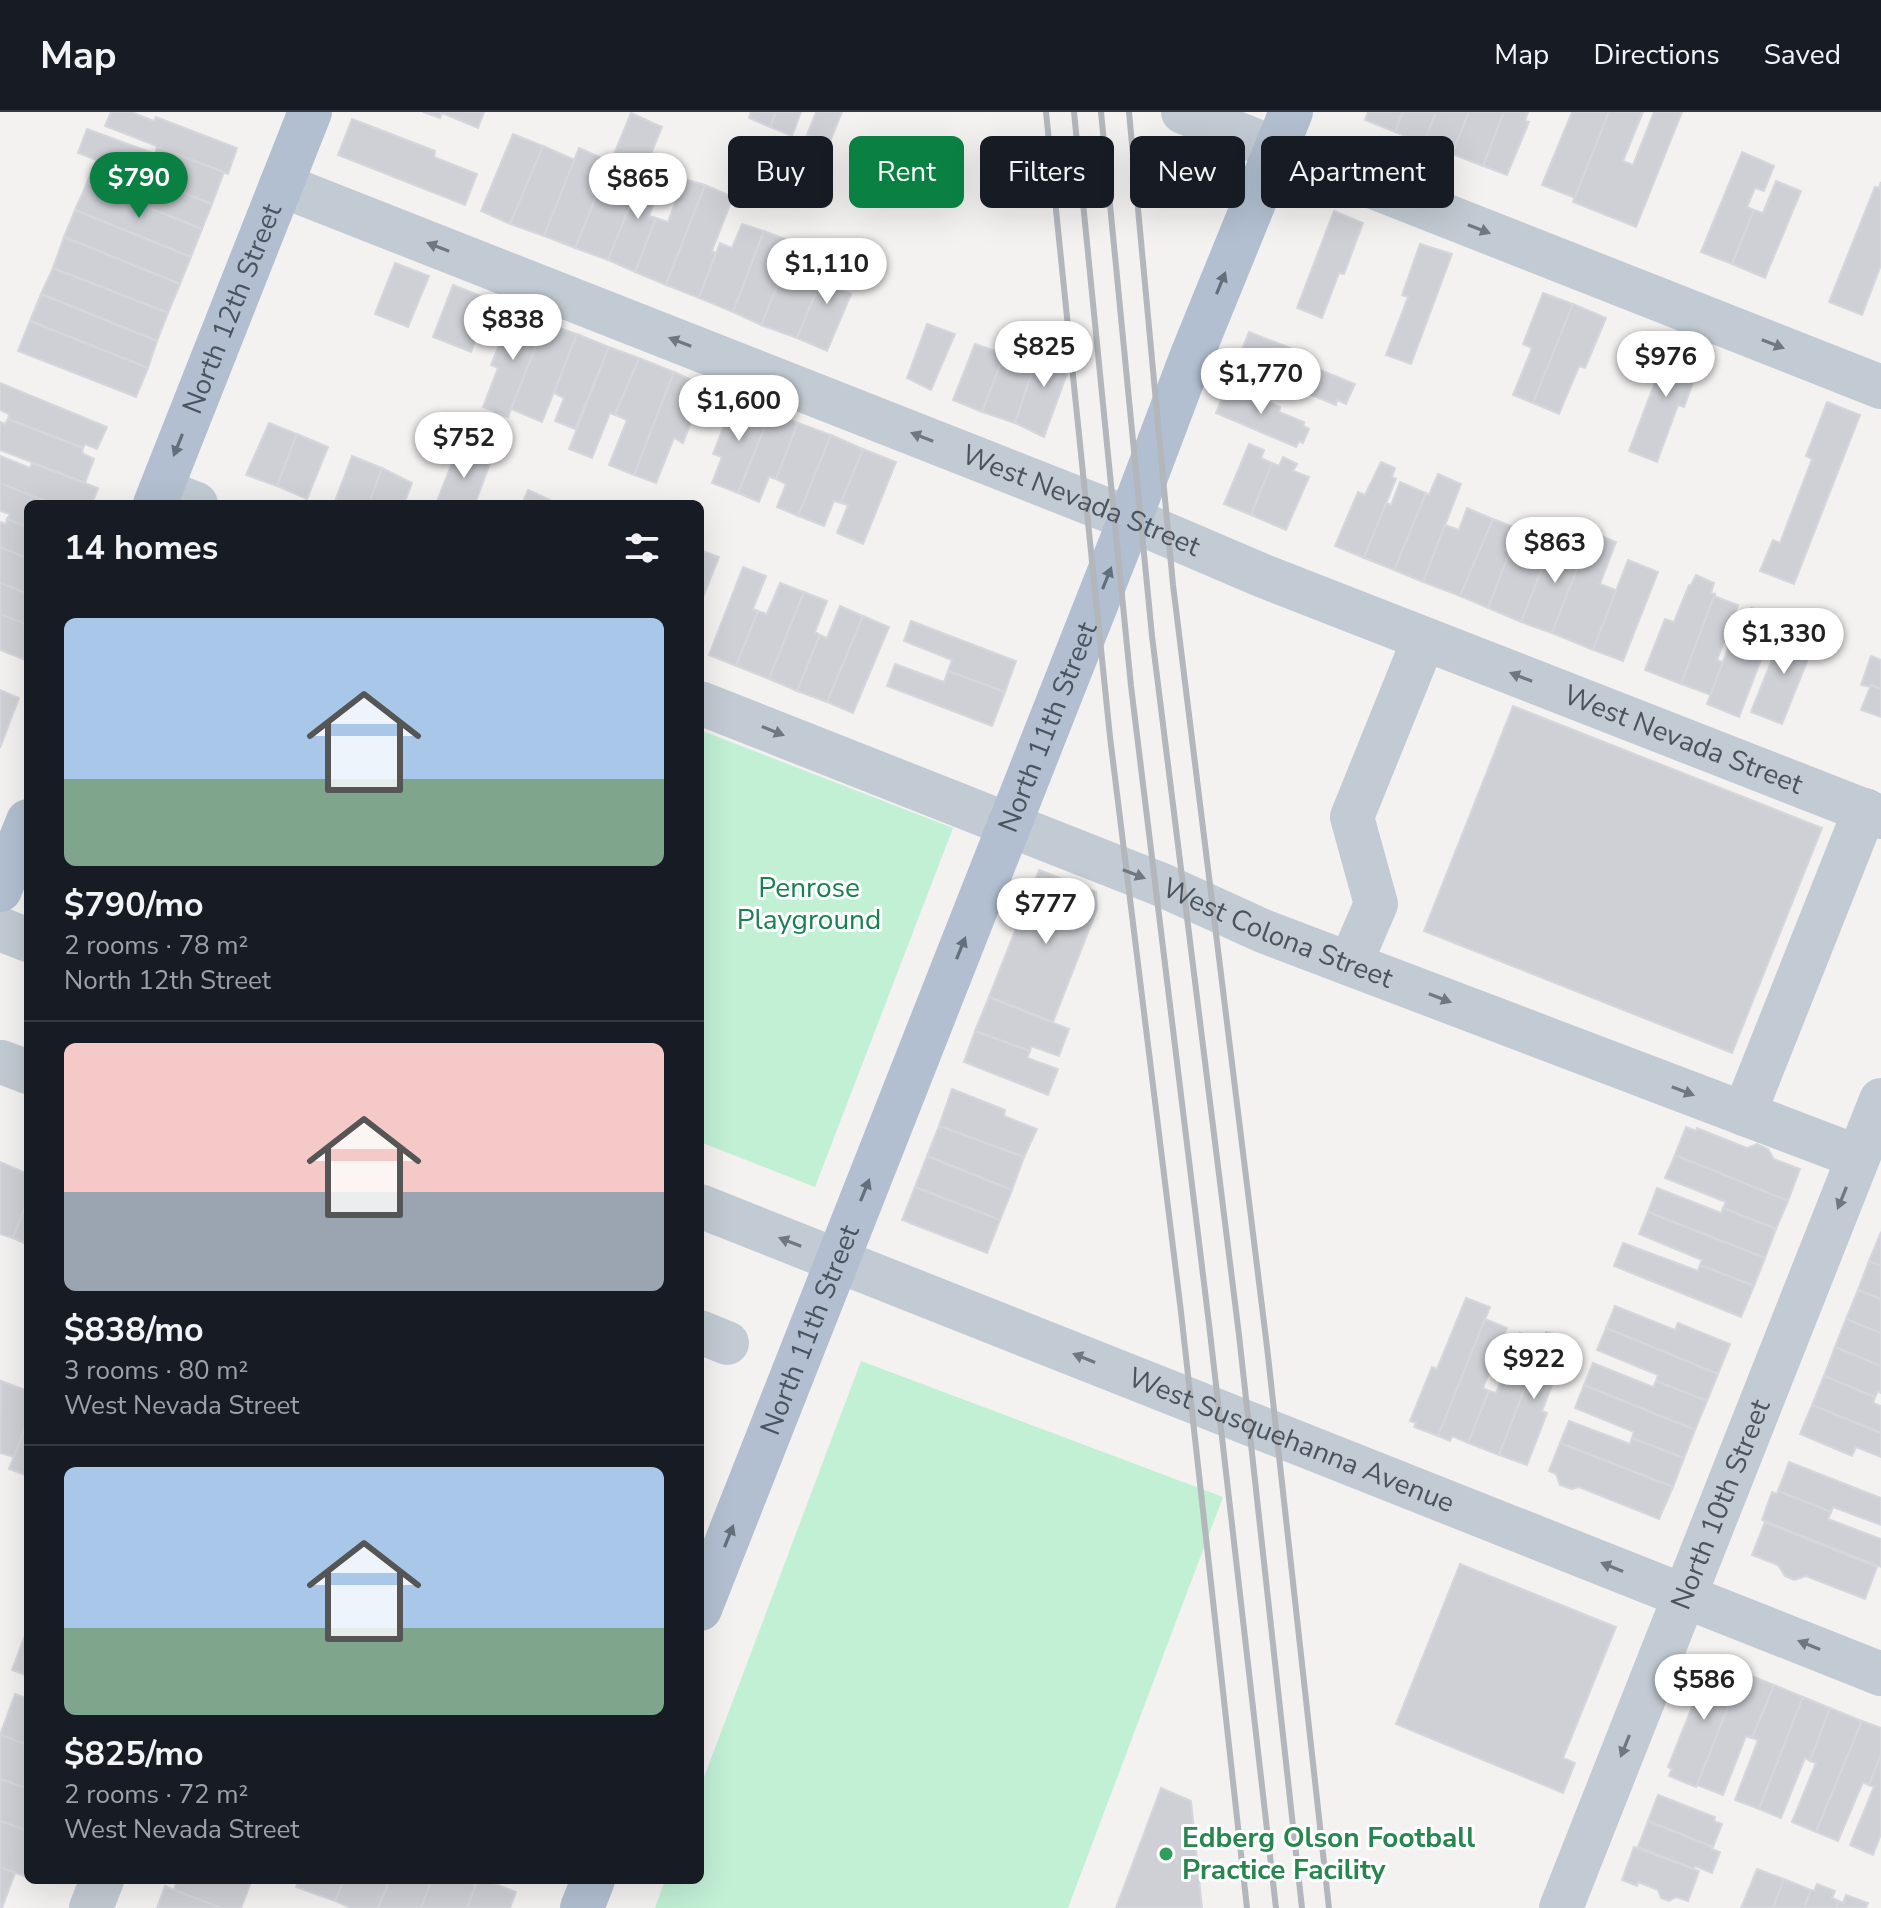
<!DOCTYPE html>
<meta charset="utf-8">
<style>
body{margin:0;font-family:"Nunito Sans",sans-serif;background:#20242c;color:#f1f3f6;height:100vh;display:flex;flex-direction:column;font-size:30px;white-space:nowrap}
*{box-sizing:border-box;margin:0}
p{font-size:26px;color:#9ea1a6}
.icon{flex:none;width:44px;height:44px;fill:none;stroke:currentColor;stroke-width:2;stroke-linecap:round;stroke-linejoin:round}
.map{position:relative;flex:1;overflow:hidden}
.panel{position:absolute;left:24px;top:388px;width:680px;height:1384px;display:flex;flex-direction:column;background:#171b24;border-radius:12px;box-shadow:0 8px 32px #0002}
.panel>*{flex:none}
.top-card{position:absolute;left:728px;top:24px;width:760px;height:72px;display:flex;gap:16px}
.price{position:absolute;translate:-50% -68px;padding:0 18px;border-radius:28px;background:#fff;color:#222;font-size:26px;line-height:52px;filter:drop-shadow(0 2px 4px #0008)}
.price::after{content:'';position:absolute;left:50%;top:48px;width:24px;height:18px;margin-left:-12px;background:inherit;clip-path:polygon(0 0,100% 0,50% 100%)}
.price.current{background:#0b8043;color:#fff}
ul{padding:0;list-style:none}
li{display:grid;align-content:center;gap:16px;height:424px;padding:0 40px}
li+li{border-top:2px solid #363941}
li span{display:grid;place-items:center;height:248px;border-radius:12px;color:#555}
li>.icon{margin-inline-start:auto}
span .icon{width:144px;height:144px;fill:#fffc;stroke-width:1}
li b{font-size:34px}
h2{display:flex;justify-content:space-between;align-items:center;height:96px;padding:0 40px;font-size:34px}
.chip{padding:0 28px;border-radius:12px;background:#171b24;box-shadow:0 8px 32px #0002;font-size:28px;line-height:72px}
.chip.current{background:#0b8043;color:#fff}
header{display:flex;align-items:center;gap:48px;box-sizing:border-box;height:112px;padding:0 40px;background:#171b24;border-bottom:2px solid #363941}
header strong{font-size:38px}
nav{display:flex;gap:44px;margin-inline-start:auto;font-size:28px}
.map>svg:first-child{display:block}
</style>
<header>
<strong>Map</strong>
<nav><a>Map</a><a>Directions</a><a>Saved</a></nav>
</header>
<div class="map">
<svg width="1881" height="1796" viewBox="0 0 1881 1796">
<rect width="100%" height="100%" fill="#f4f1f1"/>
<g fill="#c1f0d5">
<polygon points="700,618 953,716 815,1075 700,1030"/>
<polygon points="861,1249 1223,1385 1068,1796 655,1796 665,1768 700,1768 700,1676"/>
</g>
<g fill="#ced0d6" stroke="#d5d7dc" stroke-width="2">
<polygon points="111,0 131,0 154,9 156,5 237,36 228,62 105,14"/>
<polygon points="423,0 484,0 478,16 442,1 440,6"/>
<polygon points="751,0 776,0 770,15 749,6"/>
<polygon points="776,0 801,0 792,24 770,15"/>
<polygon points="816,0 842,0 829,32 807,23"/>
<polygon points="1368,0 1403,0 1395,20 1365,8"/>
<polygon points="1403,0 1436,0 1424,31 1395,20"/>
<polygon points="1436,0 1469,0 1452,42 1424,31"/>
<polygon points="1469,0 1504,0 1483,54 1452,42"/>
<polygon points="1504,0 1528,0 1525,9 1529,10 1507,63 1483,54"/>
<polygon points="1572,0 1609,0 1575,86 1542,73"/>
<polygon points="1609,0 1643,0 1623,49 1633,53 1654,0 1682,0 1636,115 1573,90"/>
<polygon points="631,1 662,15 608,148 575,136"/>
<polygon points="352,7 435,39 434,45 477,62 465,93 338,43"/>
<polygon points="87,17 155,42 157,35 224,60 212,92 78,41"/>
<polygon points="513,22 543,34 510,112 481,99"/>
<polygon points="543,34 575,48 544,124 510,112"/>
<polygon points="579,36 604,47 590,81 596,84 575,136 544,124"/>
<polygon points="1742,40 1774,54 1764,79 1755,76 1747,95 1754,98 1732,152 1701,140"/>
<polygon points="97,47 212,92 202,117 87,71"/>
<polygon points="646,53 666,60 649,104 656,106 635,160 608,148"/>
<polygon points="684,67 705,73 666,173 635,160 656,106 668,110"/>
<polygon points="1776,69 1801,79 1765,166 1732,152 1754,98 1763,101"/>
<polygon points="1881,70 1881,153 1862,203 1829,190 1875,75 1879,76"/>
<polygon points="87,71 202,117 191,145 75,98"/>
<polygon points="705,73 733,85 712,139 716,141 699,186 666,173"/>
<polygon points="75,98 191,145 180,172 64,125"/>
<polygon points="1334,99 1363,111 1344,162 1339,161 1322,206 1297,196"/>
<polygon points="742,112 764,119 733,200 699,186 720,131 732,136"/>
<polygon points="764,119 788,128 777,156 784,159 761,213 733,200"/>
<polygon points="64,125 180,172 168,201 53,156"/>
<polygon points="1420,132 1452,142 1411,252 1386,243 1408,185 1402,183"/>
<polygon points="808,134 831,144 797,226 761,213 784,159 796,163"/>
<polygon points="831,144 851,153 840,178 851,182 827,239 797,226"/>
<polygon points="395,151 429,164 408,215 375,202"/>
<polygon points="53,156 168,201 157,229 41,182"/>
<polygon points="453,173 491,188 471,240 433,225"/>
<polygon points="1543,181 1573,192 1533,291 1513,283 1532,236 1523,232"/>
<polygon points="41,182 157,229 148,256 30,209"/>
<polygon points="1573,192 1606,206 1585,256 1579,254 1559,302 1533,291"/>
<polygon points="513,199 545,211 508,305 483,295 498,256 491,253"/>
<polygon points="30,209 148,256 136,285 18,239"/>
<polygon points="545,211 577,222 542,310 511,297"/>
<polygon points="927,212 955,222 931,278 907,266"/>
<polygon points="1013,219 1042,230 1015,311 982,300"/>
<polygon points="1249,220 1308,243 1305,252 1355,272 1346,292 1337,288 1336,293 1236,252"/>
<polygon points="577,222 609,235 575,317 555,309 564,286 554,281"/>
<polygon points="1671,228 1704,241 1684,295 1678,293 1657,350 1629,339"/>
<polygon points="1042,230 1074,242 1044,325 1015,311"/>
<polygon points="975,232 1004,242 982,300 953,288"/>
<polygon points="609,235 639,246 615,303 610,301 592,346 569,337"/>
<polygon points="639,246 674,260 634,363 609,353 627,308 615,303"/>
<polygon points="674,260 705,274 683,331 674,326 656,371 634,363"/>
<polygon points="0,271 107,315 97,337 85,332 83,336 8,307 9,302 0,298"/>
<polygon points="1228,272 1280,295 1279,300 1304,310 1303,314 1309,317 1303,331 1299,329 1296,335 1216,301"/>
<polygon points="735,285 771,300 738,381 712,371 722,345 713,342"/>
<polygon points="1827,290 1860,303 1794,472 1760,459 1773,428 1780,431 1812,347 1806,344"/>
<polygon points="771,300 798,311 776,367 769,365 759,390 738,381"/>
<polygon points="8,307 83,336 82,341 94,347 85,371 0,338 0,310 5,312"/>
<polygon points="269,311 297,322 277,374 246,363"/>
<polygon points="798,311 831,323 798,404 777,395 786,372 776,367"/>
<polygon points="297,322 328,335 307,387 277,374"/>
<polygon points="831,323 863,337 841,391 834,389 824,414 798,404"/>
<polygon points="1249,332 1264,338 1261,346 1272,351 1251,403 1224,392"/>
<polygon points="863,337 896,350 863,432 837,421 848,393 841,391"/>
<polygon points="457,338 490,351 475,392 436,392"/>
<polygon points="0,344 30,356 32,351 98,376 92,392 52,392 0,371"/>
<polygon points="352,344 382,356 369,392 334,392"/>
<polygon points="1283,345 1297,352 1293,359 1309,365 1286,418 1251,403 1272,351 1279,354"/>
<polygon points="1381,350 1395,356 1392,365 1396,367 1364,446 1335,434 1358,380 1365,383"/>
<polygon points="382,356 412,371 404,392 369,392"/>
<polygon points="1438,362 1461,372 1423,470 1394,458 1426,381 1429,383"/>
<polygon points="1400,370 1426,381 1394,458 1364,446 1386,391 1391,393"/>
<polygon points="0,371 52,392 28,392 28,415 7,407 10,402 0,399"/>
<polygon points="528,378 550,388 549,392 522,392"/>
<polygon points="1467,396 1493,407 1460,484 1423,470 1445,413 1459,418"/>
<polygon points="7,407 28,415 28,447 0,435 0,410 6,412"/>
<polygon points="1493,407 1514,415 1505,438 1510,439 1488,496 1460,484"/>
<polygon points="1567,420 1589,428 1552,521 1521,510 1542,456 1551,460"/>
<polygon points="1594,421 1616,430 1600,472 1616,478 1593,538 1552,521 1586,434 1589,435"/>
<polygon points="1531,423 1552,431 1521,510 1488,496 1510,439 1522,444"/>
<polygon points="0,435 28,447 28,482 0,471"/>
<polygon points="700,438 719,445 700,493"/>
<polygon points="1628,448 1658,460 1623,549 1593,538"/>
<polygon points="743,455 766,464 753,497 758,499 736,554 709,543"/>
<polygon points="1696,463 1714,471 1711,481 1715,482 1681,572 1645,558 1665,507 1674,510 1689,473 1691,473"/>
<polygon points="0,471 28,482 28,513 0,502"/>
<polygon points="780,471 804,480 769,567 736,554 758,499 767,502"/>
<polygon points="804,480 827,489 815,520 820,523 797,579 769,567"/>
<polygon points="1714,484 1738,493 1717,548 1723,550 1711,583 1681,572"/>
<polygon points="840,494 863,504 827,590 797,579 820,523 827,526"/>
<polygon points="1751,496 1777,506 1739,605 1707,592 1732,526 1738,528"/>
<polygon points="0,502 28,513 28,549 0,538"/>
<polygon points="863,504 889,515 853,601 827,590"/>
<polygon points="911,509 1016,549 1005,580 948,559 952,548 904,529"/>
<polygon points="1785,515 1816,527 1782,612 1751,600"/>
<polygon points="1871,544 1881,548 1881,577 1861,573"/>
<polygon points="895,552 944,570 948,559 1005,580 992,614 887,574"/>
<polygon points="1871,573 1881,577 1881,605 1861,598"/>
<polygon points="0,578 19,586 0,636"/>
<polygon points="1513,594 1822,716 1732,941 1424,819"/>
<polygon points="1039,758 1096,780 1097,797 1053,910 989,885"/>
<polygon points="989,885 1069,917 1059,944 1031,934 1030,939 975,919"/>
<polygon points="975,919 1030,939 1027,946 1058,957 1048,983 964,950"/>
<polygon points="952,977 1005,998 1004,1004 1037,1017 1024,1045 939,1014"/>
<polygon points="939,1014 1024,1045 1012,1078 927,1044"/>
<polygon points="1686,1015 1696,1019 1697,1016 1747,1036 1757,1032 1768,1037 1774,1047 1800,1057 1788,1089 1675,1043"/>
<polygon points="1675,1043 1788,1089 1776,1117 1723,1096 1726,1090 1665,1066"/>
<polygon points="927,1044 1012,1078 1000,1108 915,1075"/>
<polygon points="0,1050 28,1062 28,1087 13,1126 0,1122"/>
<polygon points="915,1075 1000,1108 987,1141 902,1108"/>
<polygon points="1657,1076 1721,1101 1723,1096 1776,1117 1765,1146 1648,1100"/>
<polygon points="28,1087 28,1133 13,1126"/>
<polygon points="1648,1100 1765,1146 1754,1174 1700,1153 1702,1148 1639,1122"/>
<polygon points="1881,1120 1881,1154 1869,1149"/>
<polygon points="1623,1131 1698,1159 1700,1153 1754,1174 1741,1205 1614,1154"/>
<polygon points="1869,1149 1881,1154 1881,1187 1858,1178"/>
<polygon points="1858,1178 1881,1187 1881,1221 1846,1207"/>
<polygon points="1466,1186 1490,1195 1438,1324 1414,1315 1416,1311 1410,1309 1432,1255 1437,1257"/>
<polygon points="1615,1194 1675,1218 1678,1211 1730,1232 1718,1262 1606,1216"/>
<polygon points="1485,1207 1507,1216 1483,1276 1489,1279 1468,1331 1452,1324 1450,1329 1438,1324"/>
<polygon points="1846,1207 1881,1221 1881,1254 1835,1235"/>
<polygon points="1606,1216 1718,1262 1707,1289 1656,1269 1658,1263 1597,1238"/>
<polygon points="1546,1220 1569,1229 1542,1299 1547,1301 1527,1353 1499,1343"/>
<polygon points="1520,1221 1543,1229 1499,1343 1468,1331 1489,1279 1496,1281"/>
<polygon points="1835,1235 1881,1254 1881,1281 1878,1279 1875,1285 1824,1264"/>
<polygon points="1593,1251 1653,1275 1656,1269 1707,1289 1695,1318 1584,1273"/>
<polygon points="1824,1264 1875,1285 1873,1291 1881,1294 1881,1321 1812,1293"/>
<polygon points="1,1269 28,1279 28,1308 14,1345 0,1341"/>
<polygon points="1584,1273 1695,1318 1684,1346 1632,1326 1634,1320 1575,1296"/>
<polygon points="1812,1293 1881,1321 1881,1345 1856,1335 1852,1344 1800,1322"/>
<polygon points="28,1308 28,1364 9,1357"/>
<polygon points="1569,1309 1630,1332 1632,1326 1684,1346 1673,1375 1560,1331"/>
<polygon points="1560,1331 1673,1375 1659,1407 1579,1375 1572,1377 1560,1373 1556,1362 1549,1359"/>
<polygon points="1789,1350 1881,1386 1881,1413 1833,1395 1831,1400 1778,1379"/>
<polygon points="1778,1379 1831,1400 1828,1407 1881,1427 1881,1455 1762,1408 1772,1380 1777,1382"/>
<polygon points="1765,1410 1877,1455 1865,1487 1806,1464 1794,1468 1785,1464 1778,1453 1752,1443"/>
<polygon points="1460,1452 1616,1515 1563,1646 1575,1651 1563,1681 1396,1612"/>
<polygon points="27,1518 28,1518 28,1564 12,1558"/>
<polygon points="1711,1548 1742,1560 1696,1675 1669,1664 1672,1657 1668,1655 1692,1595 1688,1586 1692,1578 1700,1576"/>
<polygon points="1742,1560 1774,1573 1752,1626 1746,1624 1723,1683 1697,1673"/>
<polygon points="1774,1573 1803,1585 1759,1697 1735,1688 1758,1628 1752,1626"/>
<polygon points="15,1582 28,1587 28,1633 0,1623"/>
<polygon points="1803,1585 1830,1596 1810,1649 1805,1646 1781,1706 1759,1697"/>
<polygon points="1830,1596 1862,1609 1816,1720 1792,1710 1816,1651 1810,1649"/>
<polygon points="1862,1609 1881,1616 1881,1643 1869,1673 1863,1670 1838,1729 1816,1720"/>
<polygon points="0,1623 28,1633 28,1677 0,1667"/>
<polygon points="1881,1643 1881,1722 1873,1743 1850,1733 1874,1675 1869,1673"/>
<polygon points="0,1667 28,1677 28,1719 0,1709"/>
<polygon points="1161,1676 1191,1689 1202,1796 1116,1796"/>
<polygon points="1658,1683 1715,1705 1714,1709 1722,1712 1713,1735 1648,1709"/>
<polygon points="0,1709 28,1719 28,1754 24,1764 0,1755"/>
<polygon points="1648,1709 1713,1735 1712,1737 1720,1740 1712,1761 1695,1754 1694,1757 1638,1735"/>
<polygon points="1634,1735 1699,1759 1688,1789 1676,1785 1669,1789 1661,1786 1658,1778 1638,1770 1637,1774 1622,1768"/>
<polygon points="0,1755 15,1761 2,1796 0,1796"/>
<polygon points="1757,1757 1784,1767 1773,1796 1741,1796"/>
<polygon points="1784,1767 1811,1778 1804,1796 1773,1796"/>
<polygon points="177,1768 252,1768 241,1796 221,1796 174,1778"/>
<polygon points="299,1768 344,1768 335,1789 296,1775"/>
<polygon points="344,1768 390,1768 378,1796 351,1796 335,1789"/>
<polygon points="390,1768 432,1768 421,1796 378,1796"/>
<polygon points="432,1768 462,1768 476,1773 467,1796 421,1796"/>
<polygon points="478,1768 485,1768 516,1780 510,1796 467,1796"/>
<polygon points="1817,1772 1835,1779 1832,1786 1839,1789 1836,1796 1804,1796 1811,1778 1814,1779"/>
<polygon points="165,1774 174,1778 221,1796 157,1796"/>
<polygon points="1846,1783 1868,1791 1866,1796 1836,1796 1839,1789 1843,1791"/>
</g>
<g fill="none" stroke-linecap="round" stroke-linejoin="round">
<g stroke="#c2cbd3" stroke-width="44">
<polyline points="1183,0 1881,275"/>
<path id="s1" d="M 281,73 L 1130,407 L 1261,463 L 1881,705"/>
<polyline points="161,378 196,392"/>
<path id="s2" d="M 700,591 L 1162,773 L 1263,819 L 1858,1045"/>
<polyline points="0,817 28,828"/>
<polyline points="1350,852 1376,792 1352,705 1424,527"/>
<polyline points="1,950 28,960"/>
<polyline points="1744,1002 1865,698"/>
<path id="s3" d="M 700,1094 L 1881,1562"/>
<polyline points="700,1220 727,1231"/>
<polyline points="91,1796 102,1768"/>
<path id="s4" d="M 1561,1796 L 1881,988"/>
</g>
<g stroke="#b1bfd0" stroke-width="44">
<path id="s5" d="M 155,392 L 310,0"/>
<polyline points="0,778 28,709"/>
<path id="s6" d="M 700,1497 L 1130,407 L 1192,243 L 1291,0"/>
<polyline points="582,1796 593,1768"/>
</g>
<g stroke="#b3b6bb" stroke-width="6">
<polyline points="1046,0 1110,625 1181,1200 1247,1796"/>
<polyline points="1074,0 1131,574 1209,1212 1276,1796"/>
<polyline points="1101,0 1152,524 1239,1223 1302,1796"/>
<polyline points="1129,0 1173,473 1267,1235 1329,1796"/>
</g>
</g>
<defs><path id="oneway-solid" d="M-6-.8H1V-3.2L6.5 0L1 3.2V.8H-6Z" transform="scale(2)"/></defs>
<g fill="#6d7882">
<use href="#oneway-solid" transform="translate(1479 117) rotate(21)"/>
<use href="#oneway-solid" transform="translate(438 135) rotate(-159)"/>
<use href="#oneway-solid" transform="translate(680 230) rotate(-159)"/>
<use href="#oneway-solid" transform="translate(1773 232) rotate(21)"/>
<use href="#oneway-solid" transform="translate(922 325) rotate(-159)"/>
<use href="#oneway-solid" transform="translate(1521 565) rotate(-159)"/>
<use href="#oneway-solid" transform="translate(773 619) rotate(22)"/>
<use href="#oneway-solid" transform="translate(1134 762) rotate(21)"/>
<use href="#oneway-solid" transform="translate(1440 886) rotate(21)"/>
<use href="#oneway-solid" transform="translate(1683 979) rotate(21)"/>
<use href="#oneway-solid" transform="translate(1842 1086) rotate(112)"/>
<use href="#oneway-solid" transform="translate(790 1130) rotate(-159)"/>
<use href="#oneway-solid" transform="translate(1084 1246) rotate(-158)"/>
<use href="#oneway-solid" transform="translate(1612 1455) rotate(-158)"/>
<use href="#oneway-solid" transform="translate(1809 1533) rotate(-158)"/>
<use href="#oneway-solid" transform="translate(1625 1634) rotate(112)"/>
</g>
<g fill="#636f7b">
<use href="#oneway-solid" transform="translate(1221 171) rotate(-68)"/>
<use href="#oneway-solid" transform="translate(178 333) rotate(112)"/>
<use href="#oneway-solid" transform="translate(1107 466) rotate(-68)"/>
<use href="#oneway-solid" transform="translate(961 836) rotate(-68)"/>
<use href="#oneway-solid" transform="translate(865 1078) rotate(-68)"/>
<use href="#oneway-solid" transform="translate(729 1424) rotate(-68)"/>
</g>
<circle fill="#2e9e5b" stroke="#fff" stroke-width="3" cx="1166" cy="1742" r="8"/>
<g text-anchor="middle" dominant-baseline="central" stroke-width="6" stroke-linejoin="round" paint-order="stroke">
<g font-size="28" fill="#49545f" stroke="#fff">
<text stroke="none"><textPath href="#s5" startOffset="210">North 12th Street</textPath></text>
<text stroke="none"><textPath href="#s1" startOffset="860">West Nevada Street</textPath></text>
<text stroke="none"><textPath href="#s6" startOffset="948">North 11th Street</textPath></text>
<text stroke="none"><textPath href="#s1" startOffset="1508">West Nevada Street</textPath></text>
<text stroke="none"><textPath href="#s2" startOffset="622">West Colona Street</textPath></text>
<text stroke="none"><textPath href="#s6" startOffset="300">North 11th Street</textPath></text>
<text stroke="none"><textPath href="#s3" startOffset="636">West Susquehanna Avenue</textPath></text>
<text stroke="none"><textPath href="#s4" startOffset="434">North 10th Street</textPath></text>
</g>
<g font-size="28" fill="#178251" stroke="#fff">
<text x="809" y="776">Penrose<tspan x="809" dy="32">Playground</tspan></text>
</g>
<g font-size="28" font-weight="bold" fill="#27864d" stroke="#fff" text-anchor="start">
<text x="1182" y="1726">Edberg Olson Football<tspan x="1182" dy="32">Practice Facility</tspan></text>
</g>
</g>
</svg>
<b class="price current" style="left:139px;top:108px">$790</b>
<b class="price" style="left:638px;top:109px">$865</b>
<b class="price" style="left:827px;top:194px">$1,110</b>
<b class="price" style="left:513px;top:250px">$838</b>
<b class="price" style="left:1044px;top:277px">$825</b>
<b class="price" style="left:1666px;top:287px">$976</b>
<b class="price" style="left:1261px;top:304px">$1,770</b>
<b class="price" style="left:739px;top:331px">$1,600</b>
<b class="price" style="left:464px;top:368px">$752</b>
<b class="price" style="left:1555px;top:473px">$863</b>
<b class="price" style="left:1784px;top:564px">$1,330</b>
<b class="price" style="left:1046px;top:834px">$777</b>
<b class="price" style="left:1534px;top:1289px">$922</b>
<b class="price" style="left:1704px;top:1610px">$586</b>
<div class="top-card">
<a class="chip">Buy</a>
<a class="chip current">Rent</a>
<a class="chip">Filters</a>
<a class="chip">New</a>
<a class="chip">Apartment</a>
</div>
<section class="panel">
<h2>14 homes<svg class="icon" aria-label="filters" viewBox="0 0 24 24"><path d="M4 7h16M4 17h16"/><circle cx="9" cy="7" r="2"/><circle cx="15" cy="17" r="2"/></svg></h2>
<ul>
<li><span style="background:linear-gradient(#a9c7e8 65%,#7fa58c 0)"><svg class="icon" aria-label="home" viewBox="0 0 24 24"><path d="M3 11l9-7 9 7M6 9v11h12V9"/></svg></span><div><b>$790/mo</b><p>2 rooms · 78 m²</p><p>North 12th Street</p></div></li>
<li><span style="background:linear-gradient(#f6c9c9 60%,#9aa5b1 0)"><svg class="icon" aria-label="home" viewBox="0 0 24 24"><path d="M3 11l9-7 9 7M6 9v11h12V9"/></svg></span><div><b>$838/mo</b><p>3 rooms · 80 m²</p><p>West Nevada Street</p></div></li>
<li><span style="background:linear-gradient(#a9c7e8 65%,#7fa58c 0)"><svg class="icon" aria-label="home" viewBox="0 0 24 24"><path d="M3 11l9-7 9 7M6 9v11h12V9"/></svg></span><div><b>$825/mo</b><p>2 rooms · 72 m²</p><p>West Nevada Street</p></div></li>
</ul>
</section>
</div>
